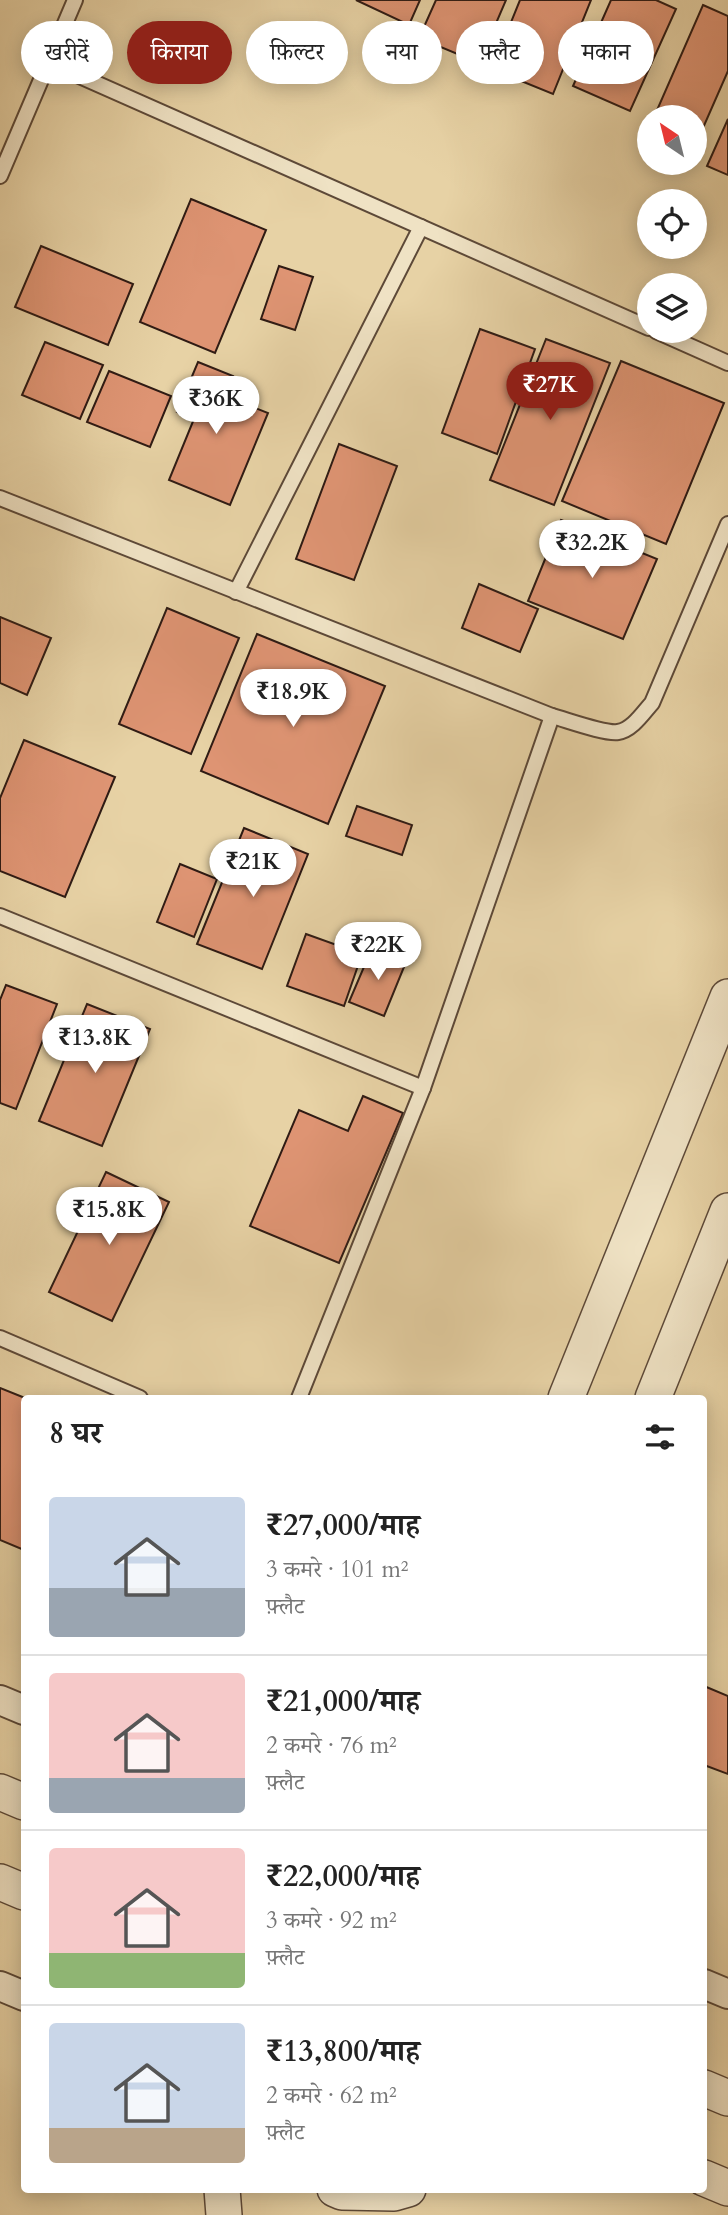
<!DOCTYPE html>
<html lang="hi">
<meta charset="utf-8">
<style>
body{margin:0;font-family:Cardo,"Noto Serif Devanagari",serif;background:#f2f2f2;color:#222;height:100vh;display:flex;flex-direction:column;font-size:26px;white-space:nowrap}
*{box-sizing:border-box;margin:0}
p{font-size:23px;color:#767676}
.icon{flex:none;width:38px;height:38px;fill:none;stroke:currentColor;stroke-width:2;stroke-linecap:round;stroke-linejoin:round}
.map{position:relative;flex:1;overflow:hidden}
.drawer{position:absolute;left:21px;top:1395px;width:686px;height:798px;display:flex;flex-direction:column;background:#fff;border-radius:7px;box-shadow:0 4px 18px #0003}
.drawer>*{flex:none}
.hud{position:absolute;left:21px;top:21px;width:686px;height:63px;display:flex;gap:14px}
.needle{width:46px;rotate:325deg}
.tools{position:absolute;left:637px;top:105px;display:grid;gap:14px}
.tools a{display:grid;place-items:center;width:70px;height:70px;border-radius:50%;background:#fff;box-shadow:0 4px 18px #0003;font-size:35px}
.price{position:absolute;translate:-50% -60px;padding:0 16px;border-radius:24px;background:#fff;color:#222;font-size:23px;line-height:46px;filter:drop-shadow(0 2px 4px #0008)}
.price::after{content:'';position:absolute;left:50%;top:42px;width:21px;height:16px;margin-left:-10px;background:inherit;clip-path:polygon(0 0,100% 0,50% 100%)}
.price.on{background:#8f2418;color:#fff}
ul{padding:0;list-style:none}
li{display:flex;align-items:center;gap:21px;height:175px;padding:0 28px}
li+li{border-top:2px solid #e0e0e0}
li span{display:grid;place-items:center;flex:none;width:196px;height:140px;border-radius:7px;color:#555}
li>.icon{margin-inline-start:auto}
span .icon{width:84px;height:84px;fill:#fffc;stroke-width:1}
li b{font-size:30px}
h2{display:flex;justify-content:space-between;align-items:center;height:84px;padding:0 28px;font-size:30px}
.tag{padding:0 24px;border-radius:32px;background:#fff;box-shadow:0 4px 18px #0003;font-size:24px;line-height:63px}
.tag.on{background:#8f2418;color:#fff}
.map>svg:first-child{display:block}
</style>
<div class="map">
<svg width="728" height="2215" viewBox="0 0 728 2215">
<rect width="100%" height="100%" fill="#e7d2a5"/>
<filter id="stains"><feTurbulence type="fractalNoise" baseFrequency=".00286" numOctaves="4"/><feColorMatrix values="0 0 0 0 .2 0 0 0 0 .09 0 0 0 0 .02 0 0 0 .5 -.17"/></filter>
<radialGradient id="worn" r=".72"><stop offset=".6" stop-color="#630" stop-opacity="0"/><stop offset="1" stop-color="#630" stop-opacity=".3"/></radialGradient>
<g fill="#de9473" stroke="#2f1b14" stroke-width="2">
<polygon points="356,0 420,0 409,25"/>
<polygon points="436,0 506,0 479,63 419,38"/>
<polygon points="520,0 591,0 553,94 492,69"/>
<polygon points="611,0 656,0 676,9 630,111 573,86"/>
<polygon points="703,5 728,16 728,71 699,137 695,136 695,117 654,117"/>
<polygon points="728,119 728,175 707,166"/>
<polygon points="191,199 266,230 215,353 140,322"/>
<polygon points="41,246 133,284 108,345 15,307"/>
<polygon points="279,266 313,277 295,330 261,319"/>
<polygon points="480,329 535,349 497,454 442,433"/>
<polygon points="546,339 610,363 554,505 490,480"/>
<polygon points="45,342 103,365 80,419 22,395"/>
<polygon points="621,361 724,403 666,544 562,501"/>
<polygon points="198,362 233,376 225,396 268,413 230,505 169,480 194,419 177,412"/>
<polygon points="109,371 171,396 150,447 87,422"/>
<polygon points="339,444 397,466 354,580 296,559"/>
<polygon points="561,520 657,559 623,639 528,601"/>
<polygon points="479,584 538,609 520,652 462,628"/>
<polygon points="167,608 239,638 191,754 119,724"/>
<polygon points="0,617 51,638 27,695 0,683"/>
<polygon points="257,634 385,686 328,824 201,771"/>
<polygon points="24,740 115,777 65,897 0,871 0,798"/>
<polygon points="357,806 412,825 402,855 346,836"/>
<polygon points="244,828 308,854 262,969 197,944"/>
<polygon points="180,864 217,879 194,937 157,922"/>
<polygon points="306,934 362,954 344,1006 287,986"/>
<polygon points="372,948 406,962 384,1016 349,1002"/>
<polygon points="6,985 57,1004 16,1109 0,1103 0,1000"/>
<polygon points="87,1004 150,1029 102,1146 39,1121"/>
<polygon points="363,1096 403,1113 339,1263 250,1226 299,1110 348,1131"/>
<polygon points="106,1172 169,1202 112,1321 49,1292"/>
<polygon points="0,1388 25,1398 24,1550 0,1540"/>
<polygon points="704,1686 728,1696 728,1774 704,1765"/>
</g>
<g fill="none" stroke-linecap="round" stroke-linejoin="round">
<defs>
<g id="service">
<polyline points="48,62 649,328"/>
<polyline points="0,176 75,0"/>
<polyline points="656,331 728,363"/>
<path d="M 0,498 L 552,716 C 567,720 605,734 618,732 C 632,730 643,713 652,703 L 728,524"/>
<polyline points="236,592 421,227"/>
<polyline points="0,916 423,1088"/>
<polyline points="0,1338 140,1398"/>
<polyline points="299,1398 423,1088 552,716"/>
</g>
<g id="minor">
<polyline points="0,1700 24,1710"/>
<polyline points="704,1984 728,1994"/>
<polyline points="0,1986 24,1996"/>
</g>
<g id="tertiary">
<polyline points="566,1398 728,997"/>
<polyline points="653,1398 728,1211"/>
<polyline points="0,1792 24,1802"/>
<polyline points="0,1882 24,1892"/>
<polyline points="704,2088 728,2098"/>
<polyline points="704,2178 728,2188"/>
<polyline points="222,2189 224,2215"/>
<polyline points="335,2189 342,2192 394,2193 408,2189"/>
</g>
</defs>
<use href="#service" stroke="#5d4938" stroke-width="18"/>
<use href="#minor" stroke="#5d4938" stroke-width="32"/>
<use href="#tertiary" stroke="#5d4938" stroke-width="38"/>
<use href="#service" stroke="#efe2c4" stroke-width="14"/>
<use href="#minor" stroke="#efe2c4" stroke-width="28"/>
<use href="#tertiary" stroke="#efe2c4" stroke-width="35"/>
</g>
<rect width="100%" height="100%" filter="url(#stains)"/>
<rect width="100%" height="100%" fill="url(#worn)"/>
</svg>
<div class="tools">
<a><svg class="needle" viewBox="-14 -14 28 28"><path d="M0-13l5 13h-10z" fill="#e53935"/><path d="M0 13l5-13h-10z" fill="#767676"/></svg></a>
<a><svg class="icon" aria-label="locate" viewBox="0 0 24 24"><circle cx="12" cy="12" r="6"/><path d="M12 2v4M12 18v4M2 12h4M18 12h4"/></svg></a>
<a><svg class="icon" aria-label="layers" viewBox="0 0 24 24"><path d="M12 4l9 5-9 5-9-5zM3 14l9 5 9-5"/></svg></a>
</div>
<b class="price on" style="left:550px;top:422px">₹27K</b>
<b class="price" style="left:216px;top:436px">₹36K</b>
<b class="price" style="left:592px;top:580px">₹32.2K</b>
<b class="price" style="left:293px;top:729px">₹18.9K</b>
<b class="price" style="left:253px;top:899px">₹21K</b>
<b class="price" style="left:378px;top:982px">₹22K</b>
<b class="price" style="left:95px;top:1075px">₹13.8K</b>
<b class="price" style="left:109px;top:1247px">₹15.8K</b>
<div class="hud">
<a class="tag">खरीदें</a>
<a class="tag on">किराया</a>
<a class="tag">फ़िल्टर</a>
<a class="tag">नया</a>
<a class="tag">फ़्लैट</a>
<a class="tag">मकान</a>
</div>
<section class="drawer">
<h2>8 घर<svg class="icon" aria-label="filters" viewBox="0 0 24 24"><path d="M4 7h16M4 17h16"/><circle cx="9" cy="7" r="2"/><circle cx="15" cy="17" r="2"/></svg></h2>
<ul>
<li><span style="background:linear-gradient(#c9d6e8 65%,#9aa5b1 0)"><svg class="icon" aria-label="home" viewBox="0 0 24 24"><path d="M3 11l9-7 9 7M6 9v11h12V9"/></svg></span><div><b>₹27,000/माह</b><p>3 कमरे · 101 m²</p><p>फ़्लैट</p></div></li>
<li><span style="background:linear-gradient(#f6c9c9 75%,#9aa5b1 0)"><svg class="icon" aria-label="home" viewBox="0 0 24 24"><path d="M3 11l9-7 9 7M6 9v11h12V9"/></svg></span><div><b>₹21,000/माह</b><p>2 कमरे · 76 m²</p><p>फ़्लैट</p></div></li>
<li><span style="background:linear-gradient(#f6c9c9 75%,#8fb573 0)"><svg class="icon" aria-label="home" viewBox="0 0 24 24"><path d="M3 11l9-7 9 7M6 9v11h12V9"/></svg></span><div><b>₹22,000/माह</b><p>3 कमरे · 92 m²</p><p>फ़्लैट</p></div></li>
<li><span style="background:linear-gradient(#c9d6e8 75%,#b9a48a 0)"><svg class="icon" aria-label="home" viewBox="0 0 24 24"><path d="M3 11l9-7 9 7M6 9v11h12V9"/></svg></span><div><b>₹13,800/माह</b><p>2 कमरे · 62 m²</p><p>फ़्लैट</p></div></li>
</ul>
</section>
</div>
